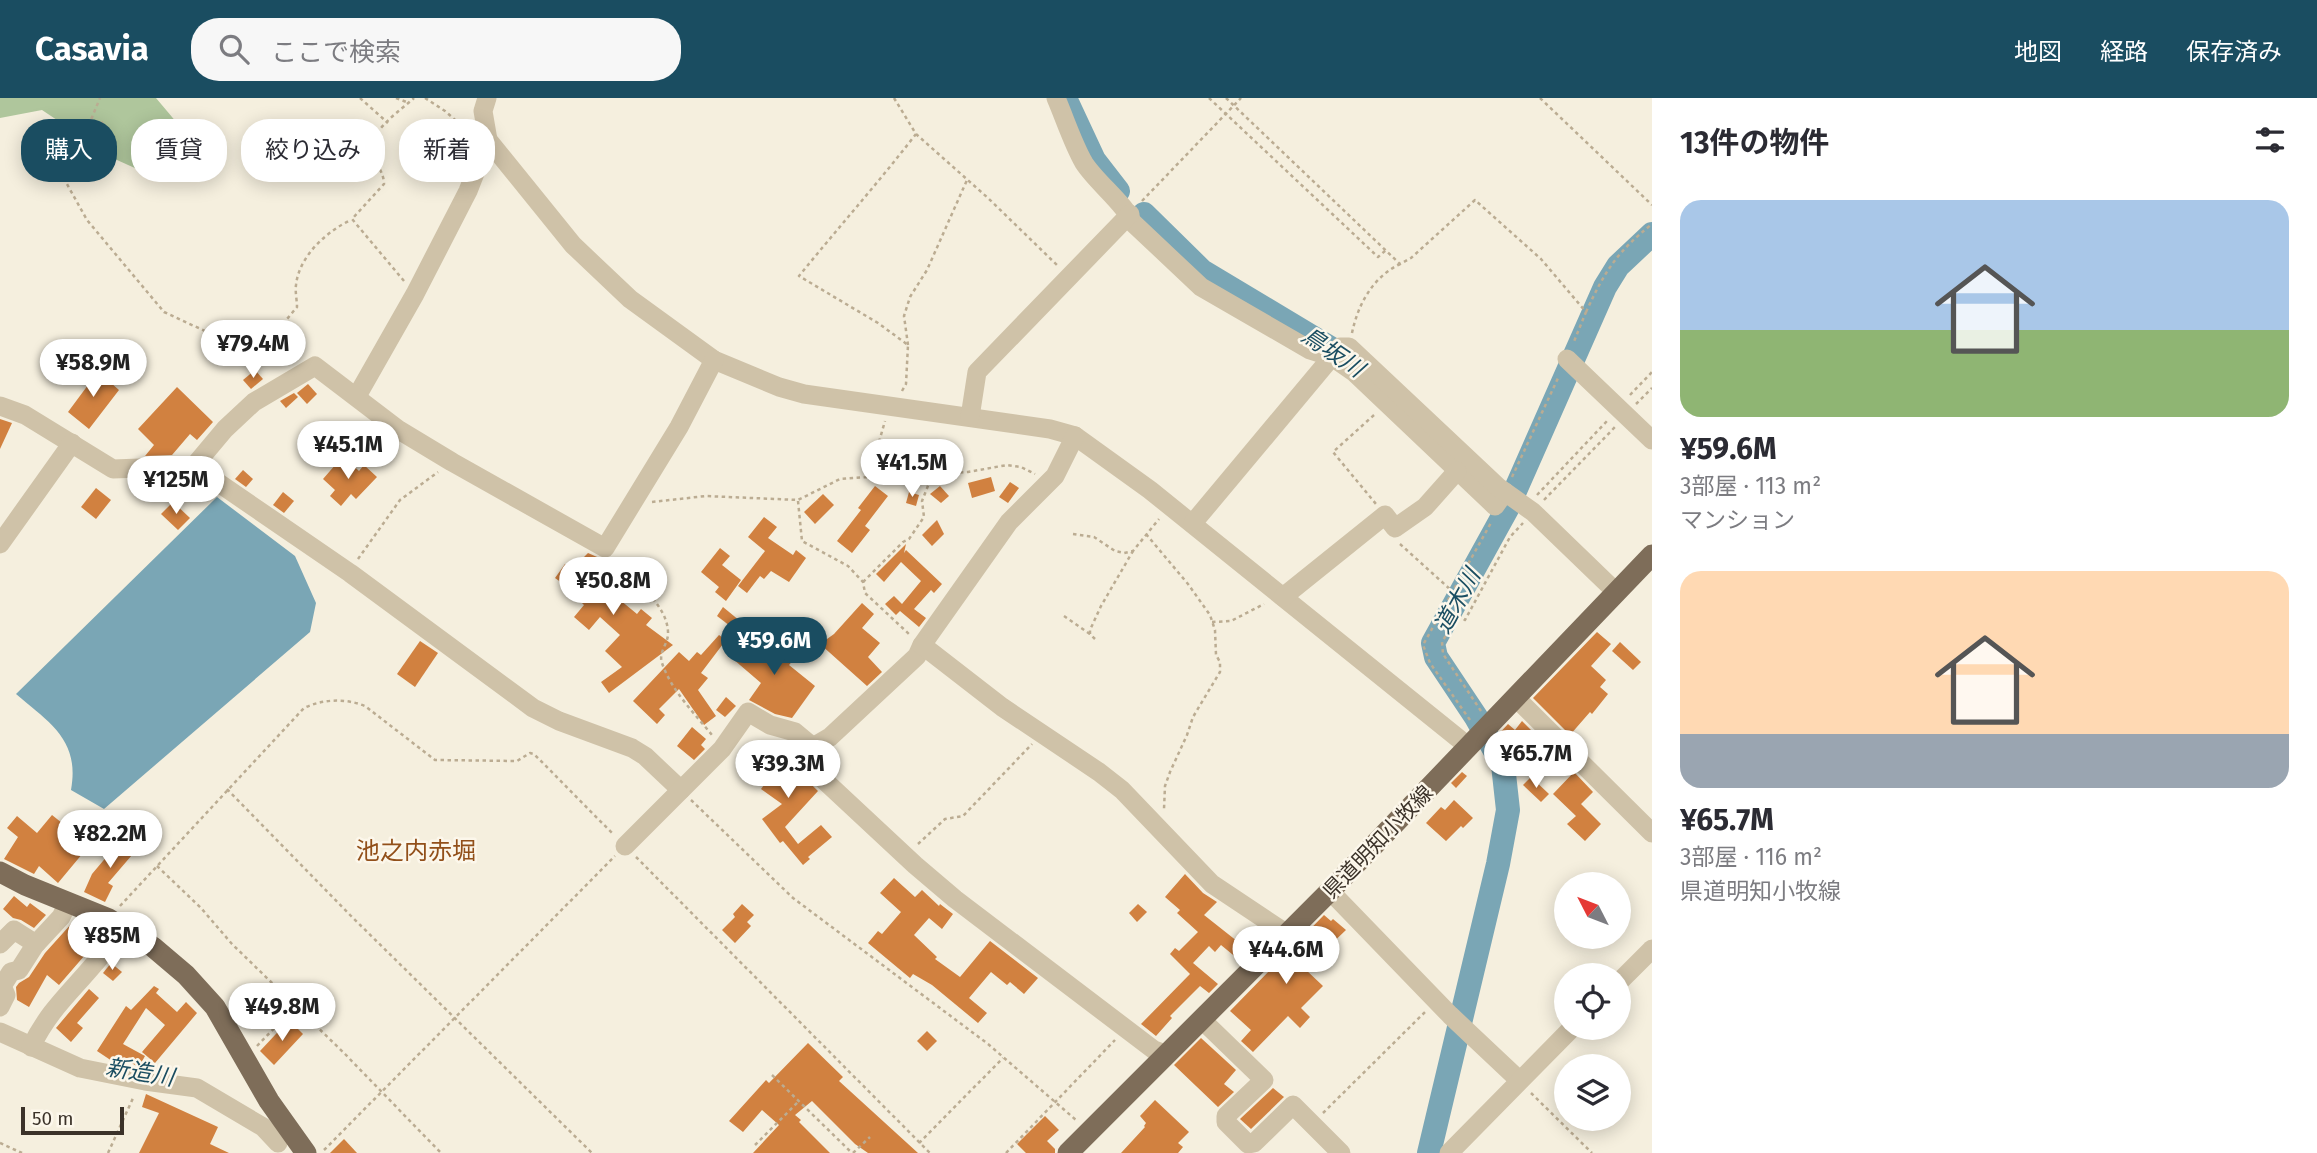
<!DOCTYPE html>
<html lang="ja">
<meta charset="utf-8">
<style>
body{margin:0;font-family:"Fira Sans","Noto Sans JP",sans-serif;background:#f7f7f7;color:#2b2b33;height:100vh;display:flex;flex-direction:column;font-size:26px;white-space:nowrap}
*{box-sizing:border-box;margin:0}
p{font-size:23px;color:#7c7c81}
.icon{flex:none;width:38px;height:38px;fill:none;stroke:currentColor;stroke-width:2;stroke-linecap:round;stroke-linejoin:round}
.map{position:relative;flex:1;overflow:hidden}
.details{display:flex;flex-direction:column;background:#fff;width:665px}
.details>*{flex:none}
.guide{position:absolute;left:21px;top:21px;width:665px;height:63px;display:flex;gap:14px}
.needle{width:46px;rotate:312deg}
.fabs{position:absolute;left:1554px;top:774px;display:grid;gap:14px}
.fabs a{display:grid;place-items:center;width:77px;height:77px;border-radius:50%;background:#fff;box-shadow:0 4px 18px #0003;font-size:35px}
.scale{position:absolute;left:21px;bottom:18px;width:103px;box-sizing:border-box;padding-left:7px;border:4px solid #3b3229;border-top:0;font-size:19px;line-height:24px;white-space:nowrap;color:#3b3229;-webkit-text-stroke:5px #fcf7eb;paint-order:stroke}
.price{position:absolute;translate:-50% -60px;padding:0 16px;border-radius:24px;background:#fff;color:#222;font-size:23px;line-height:46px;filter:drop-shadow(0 2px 4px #0008)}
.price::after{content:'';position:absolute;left:50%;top:42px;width:21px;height:16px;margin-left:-10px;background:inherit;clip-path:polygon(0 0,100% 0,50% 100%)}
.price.current{background:#1a4d61;color:#fff}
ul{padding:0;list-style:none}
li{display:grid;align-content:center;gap:14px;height:371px;padding:0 28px}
li span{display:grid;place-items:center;height:217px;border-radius:21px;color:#555}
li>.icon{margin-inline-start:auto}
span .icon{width:126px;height:126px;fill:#fffc;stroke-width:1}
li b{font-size:30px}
h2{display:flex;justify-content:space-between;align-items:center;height:84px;padding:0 28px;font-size:30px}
.chip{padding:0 24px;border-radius:28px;background:#fff;box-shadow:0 4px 18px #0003;font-size:24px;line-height:63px}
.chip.current{background:#1a4d61;color:#fff}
header{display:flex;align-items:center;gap:42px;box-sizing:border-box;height:98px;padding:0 35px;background:#1a4d61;color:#fff}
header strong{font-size:33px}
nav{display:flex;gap:38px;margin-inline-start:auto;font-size:24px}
.search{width:490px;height:63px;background:#f7f7f7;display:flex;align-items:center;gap:18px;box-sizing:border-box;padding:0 24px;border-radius:28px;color:#7c7c81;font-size:26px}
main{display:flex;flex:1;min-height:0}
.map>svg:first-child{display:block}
</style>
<header>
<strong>Casavia</strong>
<div class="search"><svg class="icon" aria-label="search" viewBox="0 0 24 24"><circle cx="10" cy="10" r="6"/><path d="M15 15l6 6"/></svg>ここで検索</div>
<nav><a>地図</a><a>経路</a><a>保存済み</a></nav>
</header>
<main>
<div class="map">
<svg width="1652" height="1055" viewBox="0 0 1652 1055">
<rect width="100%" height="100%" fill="#f5efde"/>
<polygon fill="#afc69c" points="0,0 156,0 204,57 157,80 117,62 42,12 0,20"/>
<path fill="#7aa6b5" d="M 217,399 L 295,458 L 316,505 L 310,534 L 104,711 L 71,692 C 80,642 50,625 16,596 Z"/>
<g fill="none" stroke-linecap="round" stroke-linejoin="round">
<g stroke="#7aa6b5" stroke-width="24">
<polyline points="1065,0 1094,62 1118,93"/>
<polyline points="1144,116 1202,173 1352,263"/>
<polyline points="1429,1055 1498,766 1508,712 1503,667 1476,619 1436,559 1433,545 1507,411 1605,189 1618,168 1652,136"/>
</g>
</g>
<g fill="#d18140">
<polygon points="94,270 119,292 89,331 68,314 91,283 86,278"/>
<polygon points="255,272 263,281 251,291 243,282"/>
<polygon points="308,286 317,296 307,306 297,295"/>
<polygon points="177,289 213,324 197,342 190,336 172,357 145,358 154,347 138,331"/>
<polygon points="294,295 298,299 286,310 280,303"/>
<polygon points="0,321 12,325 0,351"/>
<polygon points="343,358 359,373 364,367 377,379 356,401 351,396 341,408 330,398 335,392 323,381"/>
<polygon points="243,372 253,381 246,389 235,381"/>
<polygon points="991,379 995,393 972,400 968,385"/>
<polygon points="1010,384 1019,390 1008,405 999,399"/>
<polygon points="875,388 888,398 865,428 870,432 852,455 837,443 861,412 858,410"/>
<polygon points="940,388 949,398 941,405 930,396"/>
<polygon points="96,390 111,402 96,421 81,409"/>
<polygon points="283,394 294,403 284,415 273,407"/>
<polygon points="909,394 919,397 916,408 906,405"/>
<polygon points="823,396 834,407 815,426 804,414"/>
<polygon points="173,404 190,420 178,432 161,416"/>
<polygon points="764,419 777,429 768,440 793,457 796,452 806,460 789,484 771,473 764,481 760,478 747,495 738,488 765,453 748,439"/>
<polygon points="937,422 944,436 932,448 922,437"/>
<polygon points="906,446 904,455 906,452 942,486 934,495 931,492 914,511 926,520 919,529 900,513 896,517 885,506 894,498 902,506 921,483 901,464 884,484 876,476"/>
<polygon points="720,450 730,458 722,467 741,482 726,503 715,494 719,489 701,474"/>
<polygon points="588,455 604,462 605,465 631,490 620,502 637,516 641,511 652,520 646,527 673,547 609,595 601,584 622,569 605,553 620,537 600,519 589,532 574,519 584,507 571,494 572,492 555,480 565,466 572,471"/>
<polygon points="862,505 874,516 862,530 880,545 868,559 882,574 867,588 820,546 834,536"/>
<polygon points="723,509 740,523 734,531 717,518"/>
<polygon points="757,534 773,548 777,543 796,559 789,567 815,588 792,620 775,616 749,602 761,585 733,561"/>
<polygon points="1597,534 1611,546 1591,568 1606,582 1600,589 1608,596 1592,616 1590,614 1570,637 1533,600"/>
<polygon points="719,537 726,542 701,575 708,580 698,592 716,618 704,627 679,591 659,611 665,617 657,626 633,603 679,554 689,563 697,554 701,557"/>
<polygon points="420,543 438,555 415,589 397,576"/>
<polygon points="1620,544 1641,564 1633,572 1612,553"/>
<polygon points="726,599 736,608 725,619 716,612"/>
<polygon points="1522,623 1544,645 1521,674 1506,659 1509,655 1494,641 1508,626 1515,632"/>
<polygon points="692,629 706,641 701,647 705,651 694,662 677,648"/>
<polygon points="768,642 784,656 782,658 818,693 785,729 798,746 821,727 832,739 808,759 810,761 803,767 783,743 780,745 762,721 782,706 761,691 769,680 749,664"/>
<polygon points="1462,674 1467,678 1456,690 1451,685"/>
<polygon points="1574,674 1593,694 1581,706 1601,726 1585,743 1567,726 1576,718 1553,696"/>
<polygon points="1531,679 1549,696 1541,704 1523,687"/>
<polygon points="1454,702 1473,720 1463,730 1461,728 1446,743 1426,725 1441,709 1445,712"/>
<polygon points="52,717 62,725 59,729 72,741 83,755 58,785 39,768 34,776 4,761 18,739 7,730 17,718 37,735"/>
<polygon points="124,738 138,750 108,785 113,788 105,804 84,794 92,776"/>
<polygon points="1185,776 1203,795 1217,804 1204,817 1247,851 1238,861 1221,847 1215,854 1209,848 1193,865 1218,886 1209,895 1200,888 1170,918 1172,920 1156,938 1141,926 1190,876 1170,856 1175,850 1179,853 1198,834 1177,815 1180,812 1165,799"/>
<polygon points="894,780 915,799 922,792 939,808 940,806 953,816 942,831 929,820 914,837 937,859 935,861 960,879 990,843 1038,880 1024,896 1010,884 1007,887 991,874 969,900 987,915 978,925 932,887 913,876 910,880 868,845 878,833 882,836 901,814 880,795"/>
<polygon points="14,798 27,809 30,805 46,817 34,830 21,822 13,820 3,811"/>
<polygon points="742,806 754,817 747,824 751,828 735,845 722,832 735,819 733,816"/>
<polygon points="1138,806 1147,814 1137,824 1129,815"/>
<polygon points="1324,817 1331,823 1333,821 1346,832 1305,871 1323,888 1301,910 1310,919 1300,930 1288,918 1253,954 1241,943 1251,932 1230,913"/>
<polygon points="72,825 89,842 93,837 98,842 59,887 47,877 29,909 17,902 16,889 19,885 29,879 45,855"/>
<polygon points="111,865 122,874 113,883 103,875"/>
<polygon points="154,888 159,891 156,895 177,914 186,904 197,915 155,965 142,954 165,927 146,910 123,946 145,958 139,969 116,957 112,963 97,953 126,908 131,912"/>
<polygon points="89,891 99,900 77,925 83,930 71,944 56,930"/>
<polygon points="289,922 303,936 274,967 260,953"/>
<polygon points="927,933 937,943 927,953 917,943"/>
<polygon points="1201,940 1236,972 1224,986 1234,994 1218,1009 1174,967"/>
<polygon points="808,945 843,979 839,983 918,1055 868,1055 855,1046 812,1003 795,1017 801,1022 799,1024 830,1055 753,1055 779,1027 762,1012 743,1034 729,1023 766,982 769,985"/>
<polygon points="1273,990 1284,999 1251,1031 1240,1021"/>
<polygon points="146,996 218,1029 210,1046 229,1055 139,1055 159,1015 142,1009"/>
<polygon points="1155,1002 1189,1034 1178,1045 1183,1049 1178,1055 1121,1055 1145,1029 1144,1028 1146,1025 1140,1018"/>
<polygon points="1045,1018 1059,1032 1047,1043 1055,1051 1055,1055 1026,1055 1017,1046"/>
<polygon points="344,1041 357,1055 330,1055"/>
</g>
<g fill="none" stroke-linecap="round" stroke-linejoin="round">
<g stroke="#bbac92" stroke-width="2.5" stroke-dasharray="3.5 3.5" stroke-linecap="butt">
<polyline points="360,0 388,25"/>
<polyline points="396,0 409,5"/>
<polyline points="425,0 445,13 469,34"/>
<polyline points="894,0 916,36 988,100 1059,169"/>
<polyline points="1209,0 1378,159 1386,152"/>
<polyline points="1226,0 1400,166 1411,160 1475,102 1541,161 1586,214 1573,246"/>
<polyline points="1540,0 1652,107"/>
<polyline points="103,24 53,61 87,122 164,214 248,253 287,264"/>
<polyline points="86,34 100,0"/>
<polyline points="459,41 470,36"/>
<polyline points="1142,103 1241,0"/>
<path d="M 404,183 L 352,121 L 384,86 C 384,75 376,66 373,55 C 367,34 400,13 414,0"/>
<path d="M 1586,214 C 1605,173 1616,155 1652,126"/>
<path d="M 1352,235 C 1358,206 1373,179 1400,166"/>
<polyline points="908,247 904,218 910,199 927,172 967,82"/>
<path d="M 293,260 L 289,258 L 287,221 L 297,209 C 297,202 295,194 296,187 C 299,158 327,133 351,122"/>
<path d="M 902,293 L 906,286 L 908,247 L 878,225 L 799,178 C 838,130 878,85 916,36"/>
<polyline points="1630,297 1652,274"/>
<polyline points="1636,306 1652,290"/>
<polyline points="1374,317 1333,354 1376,406"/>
<polyline points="869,379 968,374 1007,367 1021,369 1035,376"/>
<polyline points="1512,379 1559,278"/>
<polyline points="1537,397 1607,323"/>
<polyline points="1544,402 1615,329"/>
<polyline points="798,403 802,443 848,468 863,484 865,495 909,536"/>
<polyline points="652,404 706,398 798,402 840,381 869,379 885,323"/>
<polyline points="1073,436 1094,439 1115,453 1124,455 1133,453 1159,421"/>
<polyline points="1146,436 1188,486 1210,517 1215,532 1216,557 1220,564 1220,574 1193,619 1187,637 1170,674 1165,688 1164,711"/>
<polyline points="1400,446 1452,493"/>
<polyline points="358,461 400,402 438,374"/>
<path d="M 612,462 C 632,481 667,505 668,534 C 669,545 658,554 662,565 C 671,592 695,616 712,637"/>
<polyline points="863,484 903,444 909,441 924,419 922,403 933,375"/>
<polyline points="1064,518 1090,536"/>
<polyline points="1212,524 1231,523 1264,506"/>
<polyline points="1095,541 1090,536 1090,532 1101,508 1133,453"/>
<polyline points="1481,613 1443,556 1442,544 1458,517 1465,522 1510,439 1523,425"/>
<polyline points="1470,622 1430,565 1423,547 1492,423"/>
<polyline points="227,691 350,817 592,1055"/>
<polyline points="691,702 793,800 988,946 1076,1022"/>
<polyline points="918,746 945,721 963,718 1032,646"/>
<polyline points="636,759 930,1055"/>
<polyline points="157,768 201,810 232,846 345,956 441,1055"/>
<path d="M 120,808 L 304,610 C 323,601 345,600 365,608 L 435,662 L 517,663 L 530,655 L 534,656 L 614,737"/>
<polyline points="257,948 296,908"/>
<polyline points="772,977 852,1055"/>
<polyline points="1531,995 1592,1055"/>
<polyline points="1323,1015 1425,914"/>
<polyline points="0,1045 22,1055"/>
<polyline points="919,1045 1003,960"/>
<polyline points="755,1047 799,1003"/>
<polyline points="324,1052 615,758"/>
<polyline points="108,1055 134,998"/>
<polyline points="853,1055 870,1039"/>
<polyline points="1006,1055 1115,942"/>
</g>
<g stroke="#cfc2a8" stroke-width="19">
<path d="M 1056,0 C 1065,21 1073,46 1084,65 C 1096,84 1127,108 1132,124 L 1201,189 L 1310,252 L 1332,259 L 1355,275 L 1495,408 L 1505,394"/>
<polyline points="488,42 573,147 630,201 714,262 779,289 804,296 1050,331 1075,338 1150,392 1469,649"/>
<polyline points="1567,261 1652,342"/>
<polyline points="357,298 415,196 468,93 488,42 483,13 487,0"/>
<polyline points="0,308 25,317 113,371 194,368 350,475 533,610 559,623 632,650 645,658 681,692"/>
<polyline points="970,319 977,274 1130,116"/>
<polyline points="1075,338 1055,378 1009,424 922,547 917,558 830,639 813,649 810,659 812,671 915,767 955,801 1154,952 1165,956"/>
<polyline points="194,368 225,331 254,304 315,268 399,332 452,364 605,450 679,329 714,262"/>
<polyline points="1193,425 1340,249 1349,249 1498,389 1533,414 1616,494"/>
<polyline points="0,446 72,345"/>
<polyline points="1283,499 1385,417 1395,430 1425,409 1457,373"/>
<polyline points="922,547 1002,609 1099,674 1122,692 1212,786 1287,836"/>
<polyline points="1516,600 1652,735"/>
<polyline points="625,748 722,651 748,614 770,627 795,634 813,649"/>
<polyline points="1330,793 1450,917 1519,982"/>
<polyline points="0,846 14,832 36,846"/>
<polyline points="1619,884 1652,851"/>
<polyline points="0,909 6,897 2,888 11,874 19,872 35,847 61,819 68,805"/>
<polyline points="1201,921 1264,982 1226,1018 1226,1024 1248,1046 1254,1045 1293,1007 1341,1055"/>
<polyline points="0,934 80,970 145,983 197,990 263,1029 278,1045"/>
<path d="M 31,949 C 49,912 70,895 95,865 C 105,854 113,841 122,829"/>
<polyline points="1449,1055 1573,929"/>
</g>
<g stroke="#7e6d59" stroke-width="21">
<polyline points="0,774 25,787 109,821 153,849 186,877 215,909 269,1003 306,1055"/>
<polyline points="1068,1055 1330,793 1652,457"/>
</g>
</g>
<g text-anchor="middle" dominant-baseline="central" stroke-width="5" stroke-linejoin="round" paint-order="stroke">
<g font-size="21" fill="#3b3229" stroke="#fcf7eb">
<text transform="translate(1378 744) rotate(-46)">県道明知小牧線</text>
</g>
<g font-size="23" font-style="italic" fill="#1a4d61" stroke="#fcf7eb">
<text transform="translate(1333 254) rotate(34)">鳥坂川</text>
<text transform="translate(1457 503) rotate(-61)">道木川</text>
<text transform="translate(140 974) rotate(9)">新造川</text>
</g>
<g font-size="24" fill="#92501a" stroke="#fcf7eb">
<text x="416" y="753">池之内赤堀</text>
</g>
</g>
</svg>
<div class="fabs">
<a><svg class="needle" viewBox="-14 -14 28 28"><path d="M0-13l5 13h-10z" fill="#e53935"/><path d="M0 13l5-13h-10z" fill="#7c7c81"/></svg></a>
<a><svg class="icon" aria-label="locate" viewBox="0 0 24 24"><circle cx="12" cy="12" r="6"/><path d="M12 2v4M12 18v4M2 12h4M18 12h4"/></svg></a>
<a><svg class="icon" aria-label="layers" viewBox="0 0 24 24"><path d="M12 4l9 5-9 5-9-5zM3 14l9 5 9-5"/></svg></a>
</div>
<div class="scale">50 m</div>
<b class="price" style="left:253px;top:282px">¥79.4M</b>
<b class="price" style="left:93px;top:301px">¥58.9M</b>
<b class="price" style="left:348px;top:383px">¥45.1M</b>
<b class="price" style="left:912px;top:401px">¥41.5M</b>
<b class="price" style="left:176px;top:418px">¥125M</b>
<b class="price" style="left:613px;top:519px">¥50.8M</b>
<b class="price current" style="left:774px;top:579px">¥59.6M</b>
<b class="price" style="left:1536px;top:692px">¥65.7M</b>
<b class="price" style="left:788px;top:702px">¥39.3M</b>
<b class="price" style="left:110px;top:772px">¥82.2M</b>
<b class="price" style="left:112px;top:874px">¥85M</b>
<b class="price" style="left:1286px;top:888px">¥44.6M</b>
<b class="price" style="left:282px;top:945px">¥49.8M</b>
<div class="guide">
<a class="chip current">購入</a>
<a class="chip">賃貸</a>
<a class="chip">絞り込み</a>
<a class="chip">新着</a>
</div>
</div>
<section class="details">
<h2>13件の物件<svg class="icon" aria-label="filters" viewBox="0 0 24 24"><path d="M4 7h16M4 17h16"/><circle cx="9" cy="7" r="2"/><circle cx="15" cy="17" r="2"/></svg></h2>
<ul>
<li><span style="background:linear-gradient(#a9c7e8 60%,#8fb573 0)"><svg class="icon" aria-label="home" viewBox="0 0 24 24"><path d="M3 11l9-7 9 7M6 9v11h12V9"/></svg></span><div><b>¥59.6M</b><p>3部屋 · 113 m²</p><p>マンション</p></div></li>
<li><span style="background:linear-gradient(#ffd9b3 75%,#9aa5b1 0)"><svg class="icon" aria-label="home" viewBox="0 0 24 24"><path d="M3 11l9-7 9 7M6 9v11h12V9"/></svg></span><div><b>¥65.7M</b><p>3部屋 · 116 m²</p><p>県道明知小牧線</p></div></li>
</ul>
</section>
</main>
